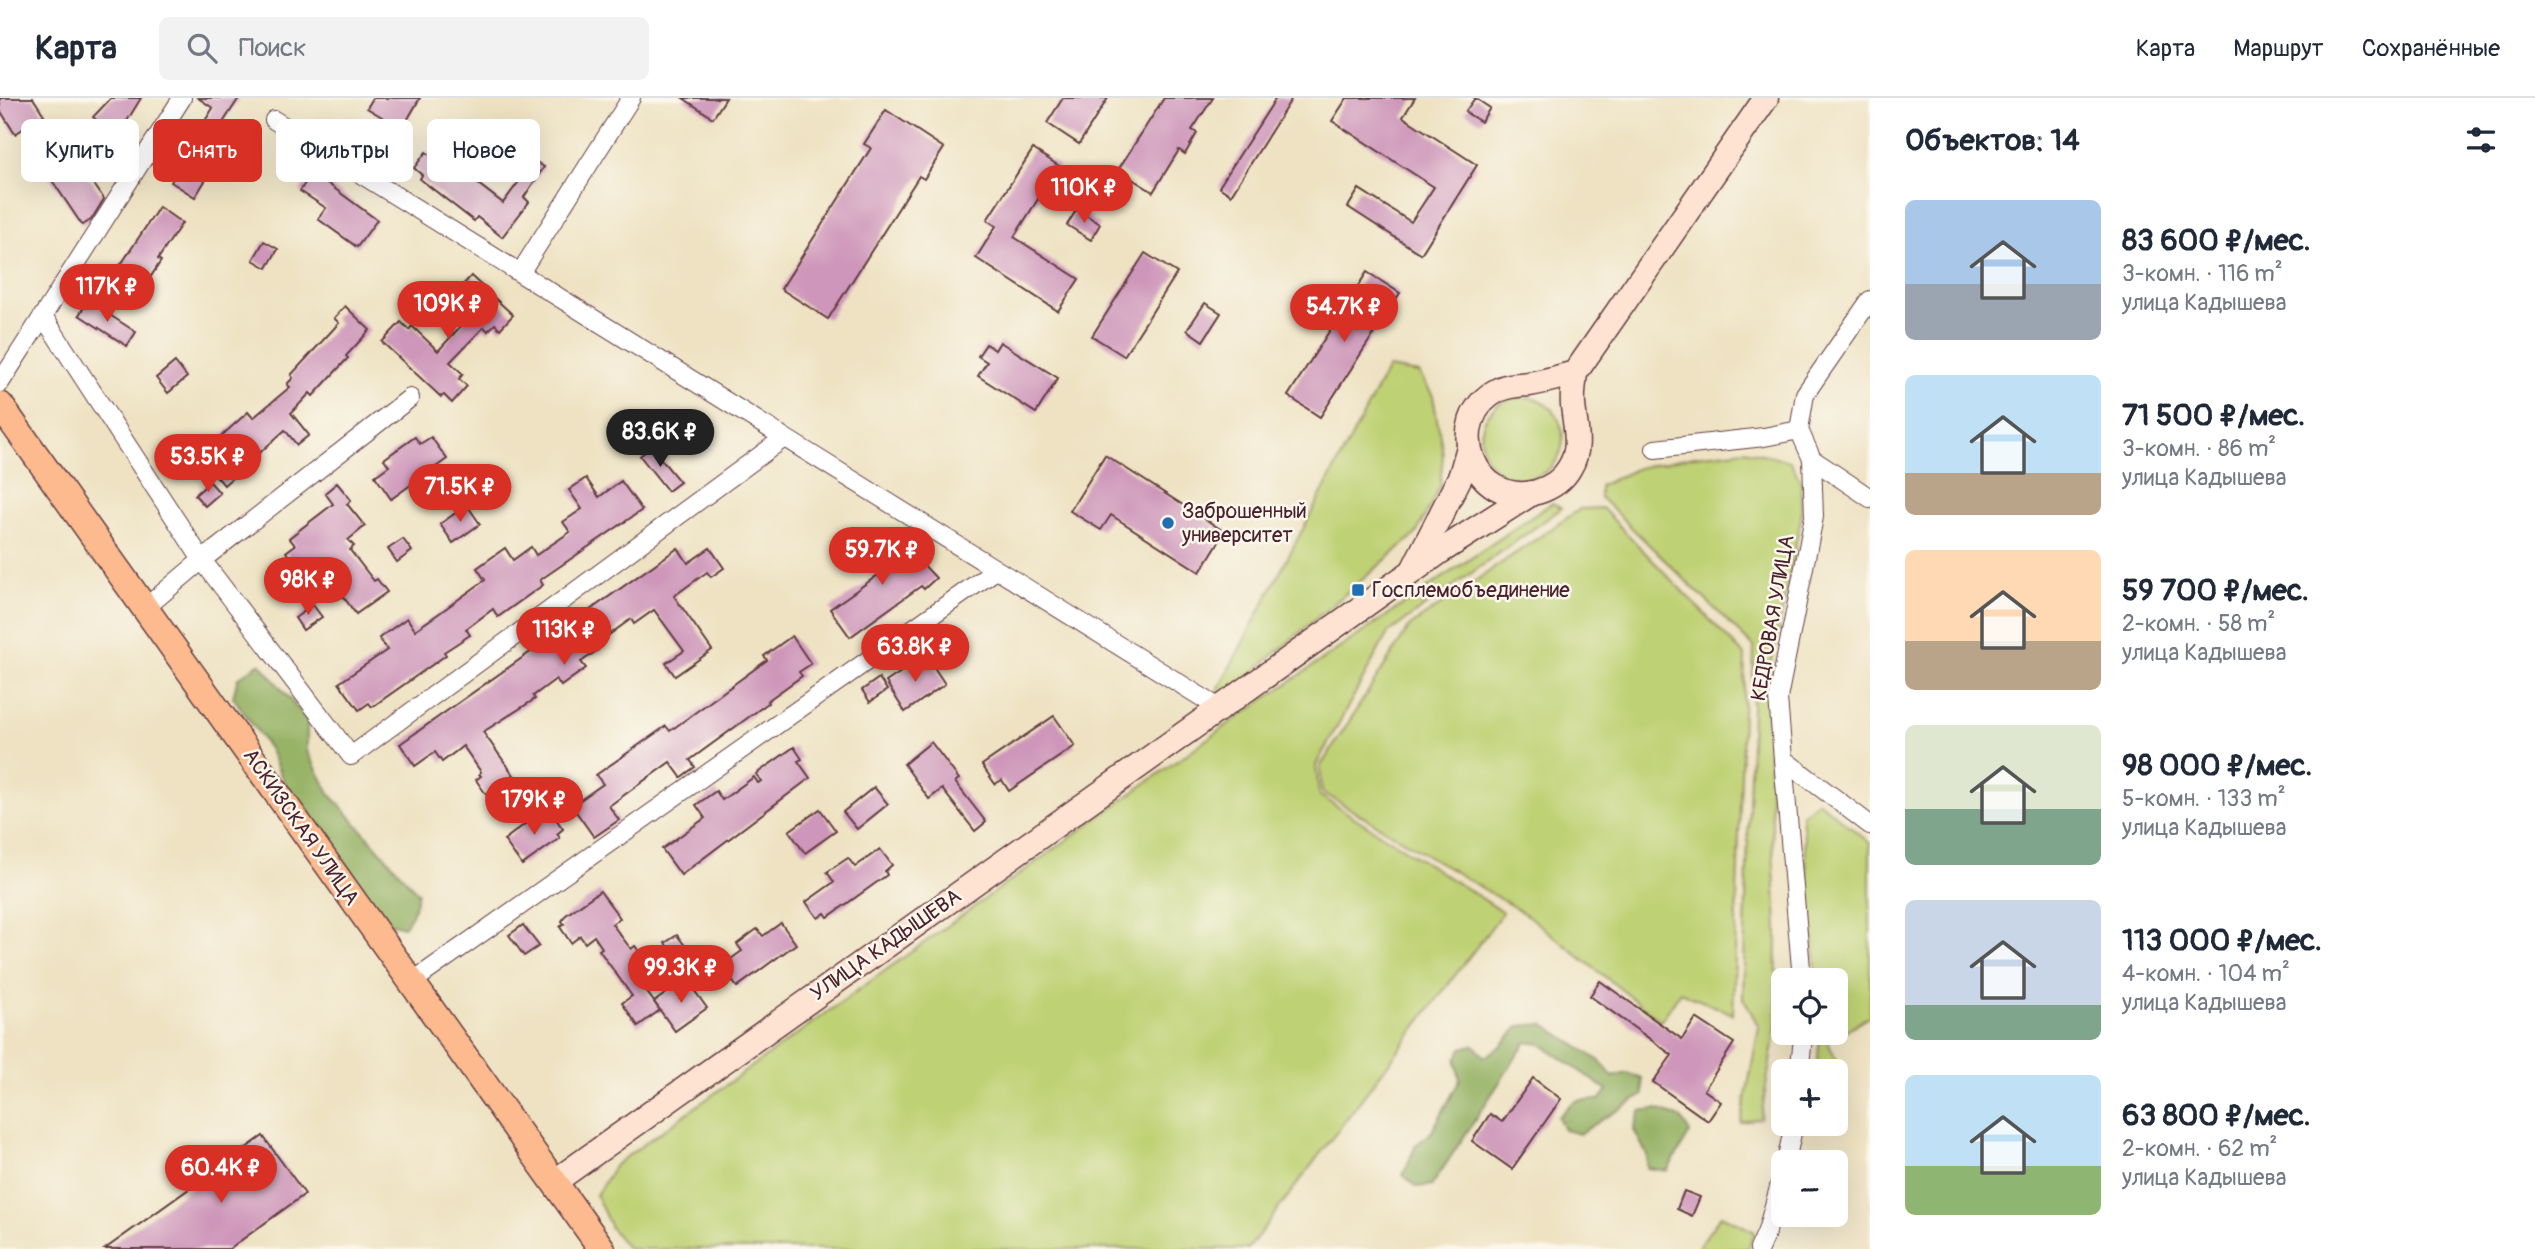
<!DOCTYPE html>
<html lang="ru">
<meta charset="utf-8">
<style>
body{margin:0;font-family:Pangolin,sans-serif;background:#f2f2f3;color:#1f2937;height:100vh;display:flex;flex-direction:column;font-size:26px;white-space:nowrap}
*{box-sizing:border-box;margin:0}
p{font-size:23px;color:#747a83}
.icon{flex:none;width:38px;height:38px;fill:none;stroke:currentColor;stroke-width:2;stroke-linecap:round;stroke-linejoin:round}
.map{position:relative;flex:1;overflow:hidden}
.side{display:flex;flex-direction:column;background:#fff;width:665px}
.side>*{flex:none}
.top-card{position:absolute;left:21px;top:21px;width:665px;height:63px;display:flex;gap:14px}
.controls{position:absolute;left:1771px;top:870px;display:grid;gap:14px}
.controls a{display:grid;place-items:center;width:77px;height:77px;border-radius:10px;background:#fff;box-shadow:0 7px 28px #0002;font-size:35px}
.price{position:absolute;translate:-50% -60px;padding:0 16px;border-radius:24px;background:#d93025;color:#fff;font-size:23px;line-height:46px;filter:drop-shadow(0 2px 4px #0008)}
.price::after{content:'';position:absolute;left:50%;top:42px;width:21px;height:16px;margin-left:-10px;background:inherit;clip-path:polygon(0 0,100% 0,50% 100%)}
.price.on{background:#222;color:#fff}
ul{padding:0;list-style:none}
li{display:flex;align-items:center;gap:21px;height:175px;padding:0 35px}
li span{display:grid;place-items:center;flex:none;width:196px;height:140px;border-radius:10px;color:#555}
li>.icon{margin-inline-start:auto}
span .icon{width:84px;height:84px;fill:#fffc;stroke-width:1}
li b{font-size:30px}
h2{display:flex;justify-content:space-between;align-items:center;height:84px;padding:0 35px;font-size:30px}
.tag{padding:0 24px;border-radius:10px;background:#fff;box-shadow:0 7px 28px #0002;font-size:24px;line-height:63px}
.tag.on{background:#d93025;color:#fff}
header{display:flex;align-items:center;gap:42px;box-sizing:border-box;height:98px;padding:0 35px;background:#fff;border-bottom:2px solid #e0e1e3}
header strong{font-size:33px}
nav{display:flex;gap:38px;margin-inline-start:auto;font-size:24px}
.search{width:490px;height:63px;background:#f2f2f3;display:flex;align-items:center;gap:18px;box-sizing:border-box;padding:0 24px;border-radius:10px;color:#747a83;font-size:26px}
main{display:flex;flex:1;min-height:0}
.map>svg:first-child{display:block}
</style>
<header>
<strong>Карта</strong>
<div class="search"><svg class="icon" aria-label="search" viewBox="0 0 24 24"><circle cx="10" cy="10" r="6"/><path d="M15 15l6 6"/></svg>Поиск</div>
<nav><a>Карта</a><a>Маршрут</a><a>Сохранённые</a></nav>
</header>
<main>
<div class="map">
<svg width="1870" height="1151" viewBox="0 0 1870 1151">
<rect width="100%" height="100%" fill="#fbf7ec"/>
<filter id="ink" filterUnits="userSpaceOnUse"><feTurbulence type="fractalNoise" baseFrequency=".0143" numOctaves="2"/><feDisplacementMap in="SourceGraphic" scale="14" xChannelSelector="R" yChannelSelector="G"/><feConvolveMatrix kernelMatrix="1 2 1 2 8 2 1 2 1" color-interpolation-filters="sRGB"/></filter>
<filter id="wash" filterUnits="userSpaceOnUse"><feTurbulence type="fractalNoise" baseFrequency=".00686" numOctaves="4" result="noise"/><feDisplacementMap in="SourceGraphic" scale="28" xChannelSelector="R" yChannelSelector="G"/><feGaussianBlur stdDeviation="1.57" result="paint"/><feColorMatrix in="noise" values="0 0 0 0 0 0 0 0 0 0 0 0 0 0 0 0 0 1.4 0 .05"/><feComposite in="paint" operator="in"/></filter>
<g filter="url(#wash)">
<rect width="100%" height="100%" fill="#eee2c2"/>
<g fill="#bfd174" stroke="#847850" stroke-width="2">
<polygon points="1388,270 1419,275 1433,298 1443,356 1440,388 1416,436 1226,597 1212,603"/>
<circle cx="1522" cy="340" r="41"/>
<polygon points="1745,352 1790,363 1801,384 1801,421 1772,563 1767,622 1777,831 1776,927 1761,1020 1741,1025 1759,929 1743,899 1754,549 1600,399 1600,388 1638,370 1694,358"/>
<polygon points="1552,405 1562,410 1388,535 1316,667 1319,697 1503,814 1248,1151 628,1151 611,1130 596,1097 615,1067 1224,629"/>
<polygon points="1602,410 1745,558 1733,916 1680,894 1661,923 1527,817 1322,694 1320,669 1410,528 1580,411"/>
<polygon points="1818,703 1870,745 1870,917 1828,944 1845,984 1836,993 1836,973 1817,973 1820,935 1836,934 1836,882 1817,882 1802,716"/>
<polygon points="1721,1117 1755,1134 1748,1151 1697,1151"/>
</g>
<g fill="#97b366" stroke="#706948" stroke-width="2">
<polygon points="260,565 307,622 307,653 329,695 418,795 412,817 403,829 384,823 341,763 324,731 289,696 270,652 233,599 238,580"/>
<path d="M 1544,926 L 1601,964 L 1613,979 L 1627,975 L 1642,981 L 1643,997 L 1579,1036 L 1564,1032 L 1558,1019 C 1574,1001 1575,1001 1599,1002 L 1607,992 L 1541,946 L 1526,944 L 1432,1087 L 1417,1089 L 1403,1077 L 1416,1047 L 1431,1035 L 1460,982 L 1456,963 L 1461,950 L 1474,947 L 1485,959 L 1501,948 L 1519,928 Z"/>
<polygon points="1657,1011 1681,1020 1690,1035 1667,1073 1647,1070 1647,1057 1634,1032 1640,1013"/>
</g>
<g id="blocks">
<g fill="#ce96ba">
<polygon points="0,0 33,0 44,17 15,36 0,12"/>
<polygon points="111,0 141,0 116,41 93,19"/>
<polygon points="198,0 239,0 213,40 226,49 195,99 171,84 196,45 193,42 213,10"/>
<polygon points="373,0 420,0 402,31 367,10"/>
<polygon points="683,0 726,0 713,20"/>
<polygon points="1063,0 1108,0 1079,46 1047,25"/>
<polygon points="1164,0 1213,0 1192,32 1197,35 1185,56 1179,52 1153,94 1118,72"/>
<polygon points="1276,0 1292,0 1231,97 1219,89"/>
<polygon points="1347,0 1415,0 1403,19 1477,67 1421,156 1348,109 1359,91 1411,124 1434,89 1332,23"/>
<polygon points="1475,0 1490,10 1481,24 1465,14"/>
<polygon points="886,12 944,50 924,81 919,78 828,221 781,191 871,50 864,46"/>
<polygon points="66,45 104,101 91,122 82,127 39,63"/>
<polygon points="1033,51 1059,68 1014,139 1079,181 1058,213 976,160 996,128 987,122"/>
<polygon points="426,54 435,61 439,56 503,105 523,78 520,76 530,60 544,69 524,99 529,104 502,139 477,119 474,123 420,81 422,77 414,70"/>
<polygon points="314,71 326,78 323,82 377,122 357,149 318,121 326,110 300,93"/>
<polygon points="159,109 182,125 158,161 161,163 144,189 141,187 134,198 110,183"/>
<polygon points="1077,111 1100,126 1091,142 1067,127"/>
<polygon points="264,143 278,151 267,170 253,162"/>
<polygon points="1145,155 1177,175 1124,258 1092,238"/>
<polygon points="1367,174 1400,195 1320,319 1288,298"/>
<polygon points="471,178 513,217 500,231 495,226 488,233 484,229 450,264 463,276 459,281 467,288 452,305 444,297 441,299 382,244 401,224 409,232 412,228 438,253 471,217 452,199"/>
<polygon points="88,203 136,234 127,248 79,217"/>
<polygon points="1205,205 1221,215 1203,243 1187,232"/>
<polygon points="345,208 370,232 346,258 348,260 313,298 310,295 291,315 309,337 297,347 285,332 224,387 199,358 248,314 253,320 290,289 287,286 293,280 291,277 339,225 334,220"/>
<polygon points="1000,244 1058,280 1036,315 978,278 987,264 978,258 986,246 995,252"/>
<polygon points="175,264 187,279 168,295 156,280"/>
<polygon points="415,339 420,346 431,339 447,361 391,401 375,378 389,368 384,361"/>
<polygon points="651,349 680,384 668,393 640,358"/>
<polygon points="1105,357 1225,434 1200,474 1111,417 1101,432 1070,413"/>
<polygon points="586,380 599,399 621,383 642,412 540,482 543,487 498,519 493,511 466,531 470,537 444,554 446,557 372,609 369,605 359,612 339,585 387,552 379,540 407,520 415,532 441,514 485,482 477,470 505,450 513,462 531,449 536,457 570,434 563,424 582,411 569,392"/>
<polygon points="210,384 220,395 205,408 195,397"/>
<polygon points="337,385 351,402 347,406 365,428 348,442 354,448 350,452 374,483 377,481 387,494 356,516 324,472 321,475 316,468 304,477 286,454 295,447 289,440 333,406 325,395"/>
<polygon points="467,407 480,426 453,445 440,426"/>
<polygon points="874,432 919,462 936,480 924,491 921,488 850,539 830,511 895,465 865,445"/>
<polygon points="403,441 412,453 397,464 388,451"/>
<polygon points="678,450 688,465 710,450 724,470 711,479 707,474 674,498 712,552 675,578 666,565 684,553 654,512 634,526 631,521 595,547 598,552 581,564 586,570 561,588 556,581 533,598 535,601 483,634 518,683 513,686 519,695 502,707 495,699 490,702 476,682 481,678 479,676 481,674 463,648 442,664 435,654 415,668 400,646"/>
<polygon points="313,507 322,519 303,532 295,520"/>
<polygon points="792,538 811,566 799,574 802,578 767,603 768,605 690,662 695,669 681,679 670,664 609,708 619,722 594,739 572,708 603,686 596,677 666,628 670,633 767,562 764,558"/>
<polygon points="919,562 924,569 931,565 945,586 905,614 886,584"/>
<polygon points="879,580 887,592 870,604 862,592"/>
<polygon points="1054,618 1075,648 1009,693 1002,682 995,686 982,667"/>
<polygon points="931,644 959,681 955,684 986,724 975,733 942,691 929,701 904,666"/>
<polygon points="794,649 802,661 798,663 810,680 681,777 662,751 705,720 696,707 716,693 722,702 754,679 758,685 761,683 756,676"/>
<polygon points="874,689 888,706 857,731 843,714"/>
<polygon points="820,711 836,733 805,755 789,733"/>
<polygon points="541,714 545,719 551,714 563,731 557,736 560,740 522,767 504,742"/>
<polygon points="880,751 892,767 885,773 887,777 828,819 825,815 818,820 806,804 834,784 827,774 848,760 855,769"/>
<polygon points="600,793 620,820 612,826 631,851 635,848 644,860 629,870 660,912 638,928 622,905 632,898 599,852 602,850 594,838 585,845 580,838 571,845 560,829 564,826 562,823 566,817"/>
<polygon points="781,825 796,846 737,889 721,868 742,853 737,846 757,831 763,838"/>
<polygon points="523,827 539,848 524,858 509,837"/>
<polygon points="677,837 698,865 686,874 665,845"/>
<polygon points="686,881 707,910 675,933 654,904"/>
<polygon points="1600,883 1682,941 1696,920 1734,945 1704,992 1721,1004 1708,1023 1653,984 1672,957 1590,898"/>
<polygon points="1533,980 1561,1001 1512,1071 1472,1043 1490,1016 1502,1024"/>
<polygon points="263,1038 305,1096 229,1151 105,1151"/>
<polygon points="1684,1093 1700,1099 1692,1118 1677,1111"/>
</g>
</g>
</g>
<g filter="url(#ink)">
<use href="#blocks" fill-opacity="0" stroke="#633c42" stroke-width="2"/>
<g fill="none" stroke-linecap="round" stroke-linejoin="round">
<defs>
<g id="street">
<polyline points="274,22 1219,610"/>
<polyline points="520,175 631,0"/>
<polyline points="43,218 202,462 351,658 784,340"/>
<polyline points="0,285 182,0"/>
<polyline points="1799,332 1812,361 1870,400"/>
<polyline points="1655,351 1764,339 1799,332 1805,296 1870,202"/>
<polyline points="1812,361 1814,419 1778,600 1783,661 1870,727"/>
<polyline points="145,510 202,462 410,300"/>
<polyline points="1783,661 1802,882"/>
<polyline points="412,884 996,472"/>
<polyline points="1799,973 1804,934"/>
<polyline points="1786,1064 1794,1026"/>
<polyline points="1759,1151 1767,1133 1783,1075"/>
</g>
<g id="secondary">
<path d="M 1575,275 C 1560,279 1544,284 1529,286 C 1517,287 1508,287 1498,292 C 1441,322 1474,411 1537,394 C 1550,390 1563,382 1570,369 C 1582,349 1575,329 1573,307 C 1572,296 1574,286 1575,275 L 1766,0"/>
<polyline points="1414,470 1461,377 1469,349"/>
<polyline points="554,1084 1441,453 1532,395"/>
</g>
<polyline id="primary" points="0,307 602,1151"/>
</defs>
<use href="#street" stroke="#633c42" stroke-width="20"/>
<use href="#secondary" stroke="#633c42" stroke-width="27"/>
<use href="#primary" stroke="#633c42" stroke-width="29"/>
<use href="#street" stroke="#fff" stroke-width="18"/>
<use href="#secondary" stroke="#fee3d2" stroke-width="24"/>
<use href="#primary" stroke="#fcba8e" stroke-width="26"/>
</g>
</g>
<g fill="#1f6fb2" stroke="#fbf7ec" stroke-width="2.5">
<circle cx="1168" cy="425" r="7"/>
<rect x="1351" y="485" width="14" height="14" rx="3.5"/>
</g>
<g text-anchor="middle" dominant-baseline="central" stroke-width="5" stroke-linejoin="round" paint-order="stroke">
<g font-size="21" fill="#4a1f2b" stroke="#fbf7ec" text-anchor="start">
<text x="1182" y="413">Заброшенный<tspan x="1182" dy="24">университет</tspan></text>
<text x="1372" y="492">Госплемобъединение</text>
</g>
<g font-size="21" fill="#4a1f2b" stroke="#fbf7ec">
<text transform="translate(1773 520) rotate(-80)">КЕДРОВАЯ УЛИЦА</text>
<text transform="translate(301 729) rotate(55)">АСКИЗСКАЯ УЛИЦА</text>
<text transform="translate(886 847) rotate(-35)">УЛИЦА КАДЫШЕВА</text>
</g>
</g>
</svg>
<div class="controls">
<a><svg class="icon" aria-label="locate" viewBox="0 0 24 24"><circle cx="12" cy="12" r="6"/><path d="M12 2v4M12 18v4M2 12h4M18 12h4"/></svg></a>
<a>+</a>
<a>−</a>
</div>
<b class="price" style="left:1084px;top:127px">110K ₽</b>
<b class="price" style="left:107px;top:226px">117K ₽</b>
<b class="price" style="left:448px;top:243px">109K ₽</b>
<b class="price" style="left:1344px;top:246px">54.7K ₽</b>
<b class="price on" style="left:660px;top:371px">83.6K ₽</b>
<b class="price" style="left:208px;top:396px">53.5K ₽</b>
<b class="price" style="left:460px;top:426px">71.5K ₽</b>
<b class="price" style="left:882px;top:489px">59.7K ₽</b>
<b class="price" style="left:308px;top:519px">98K ₽</b>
<b class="price" style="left:564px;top:569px">113K ₽</b>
<b class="price" style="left:915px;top:586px">63.8K ₽</b>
<b class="price" style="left:534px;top:739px">179K ₽</b>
<b class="price" style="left:681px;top:907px">99.3K ₽</b>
<b class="price" style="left:221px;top:1107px">60.4K ₽</b>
<div class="top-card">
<a class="tag">Купить</a>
<a class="tag on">Снять</a>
<a class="tag">Фильтры</a>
<a class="tag">Новое</a>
</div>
</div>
<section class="side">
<h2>Объектов: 14<svg class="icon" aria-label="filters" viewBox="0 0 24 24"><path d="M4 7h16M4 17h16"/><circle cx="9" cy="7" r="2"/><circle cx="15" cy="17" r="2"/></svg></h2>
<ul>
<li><span style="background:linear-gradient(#a9c7e8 60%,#9aa5b1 0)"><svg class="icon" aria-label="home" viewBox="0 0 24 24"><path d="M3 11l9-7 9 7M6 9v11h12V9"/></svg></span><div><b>83 600 ₽/мес.</b><p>3-комн. · 116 m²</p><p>улица Кадышева</p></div></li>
<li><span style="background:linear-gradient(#bfe0f5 70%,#b9a48a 0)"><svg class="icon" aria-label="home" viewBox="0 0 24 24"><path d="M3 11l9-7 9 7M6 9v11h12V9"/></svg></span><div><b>71 500 ₽/мес.</b><p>3-комн. · 86 m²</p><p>улица Кадышева</p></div></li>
<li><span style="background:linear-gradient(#ffd9b3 65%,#b9a48a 0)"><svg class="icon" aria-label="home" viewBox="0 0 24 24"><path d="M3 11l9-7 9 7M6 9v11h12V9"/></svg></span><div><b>59 700 ₽/мес.</b><p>2-комн. · 58 m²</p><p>улица Кадышева</p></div></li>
<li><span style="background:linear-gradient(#dfe7d0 60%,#7fa58c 0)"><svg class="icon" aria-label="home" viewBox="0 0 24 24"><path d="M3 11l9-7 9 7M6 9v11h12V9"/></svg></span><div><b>98 000 ₽/мес.</b><p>5-комн. · 133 m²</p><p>улица Кадышева</p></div></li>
<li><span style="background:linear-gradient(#c9d6e8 75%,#7fa58c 0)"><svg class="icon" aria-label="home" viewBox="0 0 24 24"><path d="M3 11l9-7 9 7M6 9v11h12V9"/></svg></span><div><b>113 000 ₽/мес.</b><p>4-комн. · 104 m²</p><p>улица Кадышева</p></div></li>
<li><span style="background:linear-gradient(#bfe0f5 65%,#8fb573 0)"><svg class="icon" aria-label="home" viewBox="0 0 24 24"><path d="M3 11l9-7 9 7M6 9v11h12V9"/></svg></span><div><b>63 800 ₽/мес.</b><p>2-комн. · 62 m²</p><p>улица Кадышева</p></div></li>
</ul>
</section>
</main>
